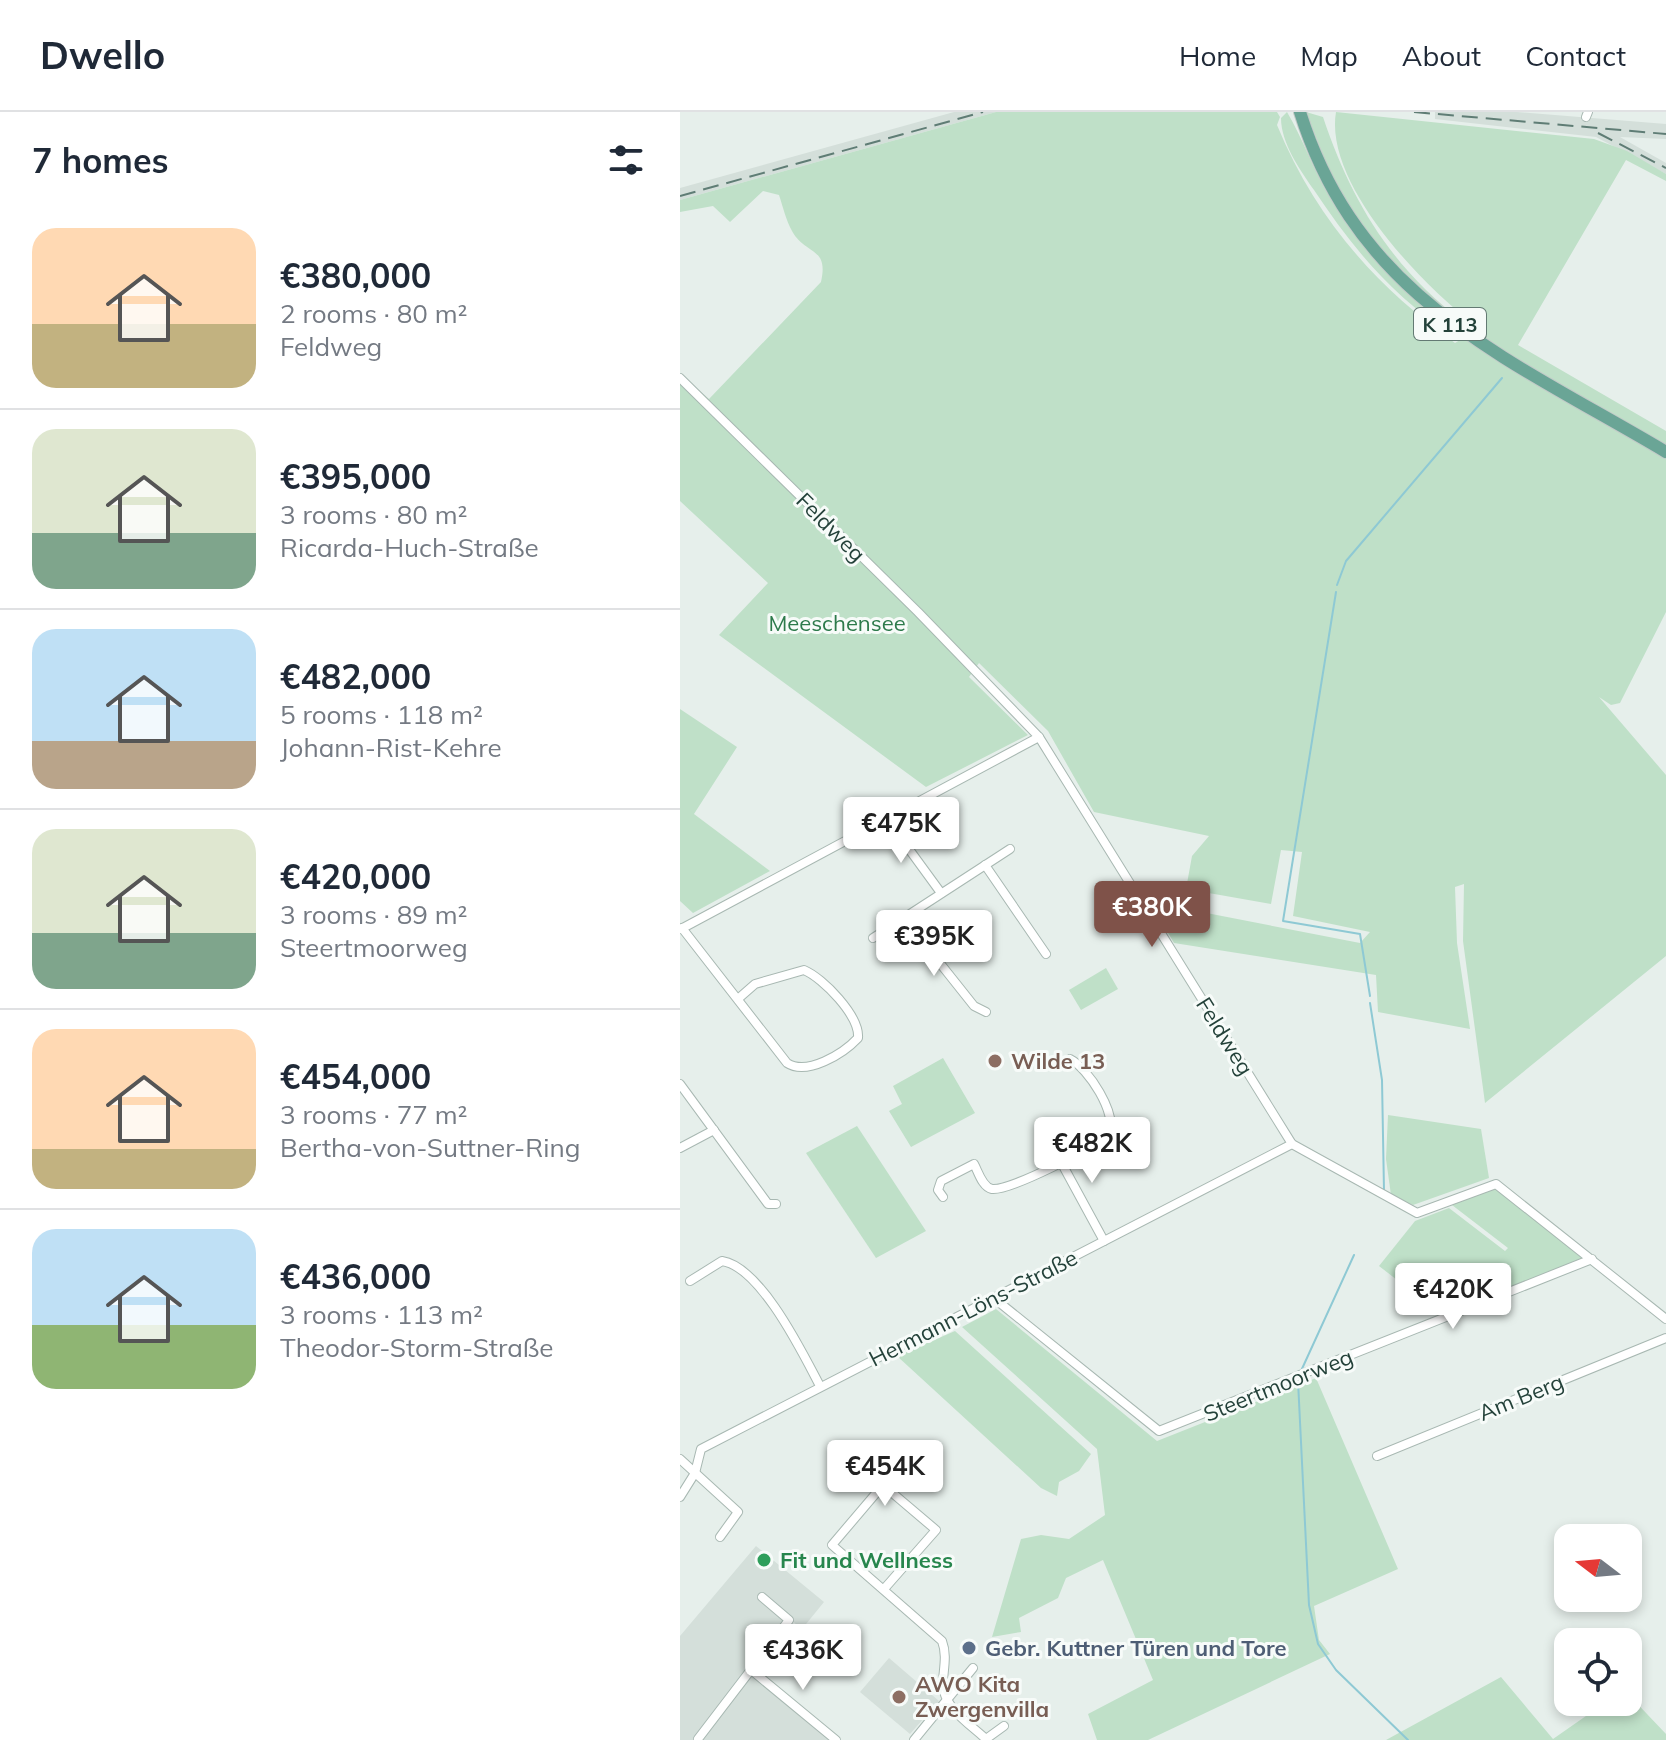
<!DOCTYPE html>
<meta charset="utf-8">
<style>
body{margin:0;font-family:Mulish,sans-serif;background:#f2f2f3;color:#1f2937;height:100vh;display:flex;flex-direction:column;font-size:30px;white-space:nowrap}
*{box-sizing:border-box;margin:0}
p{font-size:26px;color:#747a83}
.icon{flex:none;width:44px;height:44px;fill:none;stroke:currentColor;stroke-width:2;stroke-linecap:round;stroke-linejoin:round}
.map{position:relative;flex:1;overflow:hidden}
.panel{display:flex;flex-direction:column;background:#fff;width:680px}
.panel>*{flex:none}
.needle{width:52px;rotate:286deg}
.fabs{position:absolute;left:874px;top:1412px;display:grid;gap:16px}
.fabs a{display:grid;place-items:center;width:88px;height:88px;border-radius:16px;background:#fff;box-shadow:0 4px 12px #0003;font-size:40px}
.price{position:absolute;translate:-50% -68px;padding:0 18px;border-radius:8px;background:#fff;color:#222;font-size:26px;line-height:52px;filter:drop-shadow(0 2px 4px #0008)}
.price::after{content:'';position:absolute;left:50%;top:48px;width:24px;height:18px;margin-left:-12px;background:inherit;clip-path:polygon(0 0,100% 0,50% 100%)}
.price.current{background:#7f5249;color:#fff}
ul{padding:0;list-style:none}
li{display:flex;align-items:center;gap:24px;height:200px;padding:0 32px}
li+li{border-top:2px solid #e0e1e3}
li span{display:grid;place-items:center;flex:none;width:224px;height:160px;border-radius:24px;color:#555}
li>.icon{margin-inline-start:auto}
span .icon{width:96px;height:96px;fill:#fffc;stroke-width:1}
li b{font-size:34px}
h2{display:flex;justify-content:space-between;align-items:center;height:96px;padding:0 32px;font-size:34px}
header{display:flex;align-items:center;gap:48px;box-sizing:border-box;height:112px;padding:0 40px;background:#fff;border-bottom:2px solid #e0e1e3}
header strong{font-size:38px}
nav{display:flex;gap:44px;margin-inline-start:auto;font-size:28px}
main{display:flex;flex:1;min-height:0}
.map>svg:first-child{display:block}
</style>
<header>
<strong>Dwello</strong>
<nav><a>Home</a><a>Map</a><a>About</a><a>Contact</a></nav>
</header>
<main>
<section class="panel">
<h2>7 homes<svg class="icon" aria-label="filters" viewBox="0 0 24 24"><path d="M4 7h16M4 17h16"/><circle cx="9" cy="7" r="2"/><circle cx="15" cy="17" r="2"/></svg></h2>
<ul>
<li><span style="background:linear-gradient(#ffd9b3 60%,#c2b280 0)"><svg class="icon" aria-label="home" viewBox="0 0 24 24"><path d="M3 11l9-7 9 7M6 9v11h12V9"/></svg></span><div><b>€380,000</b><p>2 rooms · 80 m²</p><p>Feldweg</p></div></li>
<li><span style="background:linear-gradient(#dfe7d0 65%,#7fa58c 0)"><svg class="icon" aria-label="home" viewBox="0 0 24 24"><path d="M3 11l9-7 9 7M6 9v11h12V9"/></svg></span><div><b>€395,000</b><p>3 rooms · 80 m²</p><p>Ricarda-Huch-Straße</p></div></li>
<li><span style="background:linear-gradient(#bfe0f5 70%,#b9a48a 0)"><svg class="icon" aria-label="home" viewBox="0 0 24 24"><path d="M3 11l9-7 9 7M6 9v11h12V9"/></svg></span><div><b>€482,000</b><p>5 rooms · 118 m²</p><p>Johann-Rist-Kehre</p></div></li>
<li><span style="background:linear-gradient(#dfe7d0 65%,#7fa58c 0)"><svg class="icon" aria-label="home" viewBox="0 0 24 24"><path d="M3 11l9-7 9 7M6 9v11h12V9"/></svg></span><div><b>€420,000</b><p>3 rooms · 89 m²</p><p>Steertmoorweg</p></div></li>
<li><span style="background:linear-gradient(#ffd9b3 75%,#c2b280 0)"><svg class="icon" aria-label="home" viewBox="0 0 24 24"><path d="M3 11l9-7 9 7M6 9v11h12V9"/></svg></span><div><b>€454,000</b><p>3 rooms · 77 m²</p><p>Bertha-von-Suttner-Ring</p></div></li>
<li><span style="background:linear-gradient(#bfe0f5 60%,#8fb573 0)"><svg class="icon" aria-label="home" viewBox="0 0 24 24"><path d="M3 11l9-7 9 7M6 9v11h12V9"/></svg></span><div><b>€436,000</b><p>3 rooms · 113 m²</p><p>Theodor-Storm-Straße</p></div></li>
</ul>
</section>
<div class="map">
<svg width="986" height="1628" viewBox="0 0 986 1628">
<rect width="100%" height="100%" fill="#e6efeb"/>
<g fill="#d4dfda">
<polygon points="274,0 316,0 0,88 0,76"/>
<polygon points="755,0 837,0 986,12 986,27 940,25 986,51 986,62 916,25 755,7"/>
<polygon points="76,1434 144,1490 122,1517 111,1508 69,1561 150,1628 0,1628 0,1524"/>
<polygon points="209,1546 259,1589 230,1622 180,1580"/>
</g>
<g fill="#bfe0c8">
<path d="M 316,0 L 597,0 L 600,5 L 597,13 C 635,105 694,173 775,231 L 783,226 L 986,344 L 986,500 L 940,591 L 931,593 L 919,585 L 986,663 L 986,844 L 805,991 L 783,829 L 784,772 L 775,775 L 777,831 L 790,917 L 698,900 L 696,863 L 494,831 L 470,790 L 680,831 L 690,820 L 613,804 L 622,740 L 601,738 L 591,792 L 506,777 L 512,744 L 529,724 L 414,700 L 368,619 L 299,551 L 289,565 L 348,623 L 246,675 L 39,523 L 88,471 L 0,389 L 0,262 L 29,287 L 141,170 C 149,134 126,144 112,119 C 106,108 103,95 99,83 L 83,79 L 50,110 L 33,94 L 0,100 L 0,88 Z"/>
<path d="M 607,0 C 623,27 633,57 649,84 C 680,139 725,182 775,220 L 774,224 C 713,185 674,138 634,78 C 620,58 601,31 601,6 Z"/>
<path d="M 626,0 L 643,5 C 671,89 713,158 785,211 L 783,213 L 707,148 L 658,81 Z"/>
<path d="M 656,0 L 914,27 L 947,39 L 986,62 L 986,69 L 946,48 L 838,233 L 986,319 L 986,335 L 830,245 L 787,215 L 791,210 C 739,170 644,70 656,0 Z"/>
<polygon points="0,597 57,635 14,702 90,759 13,801 0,789"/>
<polygon points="426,856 438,877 401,898 389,878"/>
<polygon points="263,946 295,1001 231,1035 209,999 222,992 213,974"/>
<polygon points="708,1003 801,1017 809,1066 733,1093 711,1083 706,1047"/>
<polygon points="177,1014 246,1119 196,1146 126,1041"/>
<polygon points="814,1075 904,1146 761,1202 699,1154 735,1109 769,1096 825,1139 828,1136 772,1093"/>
<polygon points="316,1197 477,1329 636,1266 718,1457 634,1494 639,1528 650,1542 468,1628 417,1628 408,1602 473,1568 423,1448 386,1466 378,1486 339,1506 341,1520 312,1525 341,1427 361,1423 389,1427 425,1403 417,1337 282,1215"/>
<polygon points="275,1219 411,1342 399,1359 379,1370 377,1384 361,1376 217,1244"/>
<polygon points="821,1565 873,1627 926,1590 948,1590 948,1582 986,1622 986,1628 706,1628"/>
</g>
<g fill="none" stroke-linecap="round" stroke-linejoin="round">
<g stroke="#8ec9d4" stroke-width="2">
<polyline points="657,473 666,449 822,266"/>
<polyline points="656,480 603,809 680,822 690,884"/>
<polyline points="690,891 702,968 704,1079"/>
<polyline points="621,1259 674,1143"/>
<polyline points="618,1269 629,1493 638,1532 656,1558 728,1628"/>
</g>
<defs>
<g id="minor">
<polyline points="906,5 908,0"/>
<polyline points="0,266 238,500 359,625 612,1032 737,1101 816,1072 986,1207"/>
<polyline points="207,707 261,781"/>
<polyline points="305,753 366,842"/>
<polyline points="224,806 294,894 306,900"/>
<path d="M 2,816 L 107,951 C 127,964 163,942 178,926 C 180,904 143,866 124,858 L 75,872 L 59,886"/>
<polyline points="1,817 359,625"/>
<polyline points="193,826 330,737"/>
<polyline points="0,972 88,1092 96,1092"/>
<polyline points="0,1036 34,1018"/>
<polyline points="381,1050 424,1129"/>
<path d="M 263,1085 L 258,1078 L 261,1069 L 294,1052 C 298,1059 302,1075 312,1077 C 330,1079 416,1035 429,1022 C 438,1002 408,956 390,947"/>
<path d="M 10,1169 L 42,1149 C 81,1155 123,1242 140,1274"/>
<polyline points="315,1187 479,1319 912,1147"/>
<polyline points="697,1344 986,1226"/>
<polyline points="0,1347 58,1400 40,1425"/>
<polyline points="0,1385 15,1361 21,1337 612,1032"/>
<path d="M 204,1477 L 256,1418 L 203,1373 L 152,1433 L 262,1529 C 267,1542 264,1555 263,1568 C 261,1595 289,1611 307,1628"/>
<polyline points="70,1557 156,1628"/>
<polyline points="18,1627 109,1508 82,1485"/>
<polyline points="306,1627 324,1614"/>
<polyline points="234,1628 293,1556"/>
</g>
<path id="primary" d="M 620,0 C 679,189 830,247 986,340"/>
</defs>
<use href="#minor" stroke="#a8b8b2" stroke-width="10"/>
<use href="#primary" stroke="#c2cac8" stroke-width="14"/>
<use href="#minor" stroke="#fff" stroke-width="8"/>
<use href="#primary" stroke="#6aa596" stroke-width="12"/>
<g stroke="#5f7d75" stroke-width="2" stroke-dasharray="16 8" stroke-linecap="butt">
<polyline points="734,0 986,22"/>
<polyline points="918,21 986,56"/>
<polyline points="0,84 303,0"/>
</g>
</g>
<g fill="#8d6e63" stroke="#f7fbf9" stroke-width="3">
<circle cx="315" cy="949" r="8"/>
<circle cx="219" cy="1585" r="8"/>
</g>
<circle fill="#2e9e5b" stroke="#f7fbf9" stroke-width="3" cx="84" cy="1448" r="8"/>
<circle fill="#5c6f8a" stroke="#f7fbf9" stroke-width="3" cx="289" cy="1536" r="8"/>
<g text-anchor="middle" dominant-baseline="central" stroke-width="6" stroke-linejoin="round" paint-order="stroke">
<rect fill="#f7fbf9" stroke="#637a73" stroke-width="2" x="734" y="196" width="72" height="32" rx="6"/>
<g font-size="20" font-weight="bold" fill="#24423a">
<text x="770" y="212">K 113</text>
</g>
<g font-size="22" fill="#24423a" stroke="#f7fbf9">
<text transform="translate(151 415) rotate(45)">Feldweg</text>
<text transform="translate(545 924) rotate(58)">Feldweg</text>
<text transform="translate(293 1196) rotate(-27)">Hermann-Löns-Straße</text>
<text transform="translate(598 1273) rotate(-22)">Steertmoorweg</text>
<text transform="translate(841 1285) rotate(-22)">Am Berg</text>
</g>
<g font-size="22" fill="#2d7a4b" stroke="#f7fbf9">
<text x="157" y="511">Meeschensee</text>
</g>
<g font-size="22" font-weight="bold" fill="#785e54" stroke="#f7fbf9" text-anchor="start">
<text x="331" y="949">Wilde 13</text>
<text x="235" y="1572">AWO Kita<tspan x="235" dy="25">Zwergenvilla</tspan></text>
</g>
<g font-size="22" font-weight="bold" fill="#27864d" stroke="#f7fbf9" text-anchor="start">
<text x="100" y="1448">Fit und Wellness</text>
</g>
<g font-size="22" font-weight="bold" fill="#4e5e75" stroke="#f7fbf9" text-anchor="start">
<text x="305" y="1536">Gebr. Kuttner Türen und Tore</text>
</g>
</g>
</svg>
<div class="fabs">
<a><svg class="needle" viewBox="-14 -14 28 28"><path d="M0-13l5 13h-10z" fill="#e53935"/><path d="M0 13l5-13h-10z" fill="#747a83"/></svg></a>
<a><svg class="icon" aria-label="locate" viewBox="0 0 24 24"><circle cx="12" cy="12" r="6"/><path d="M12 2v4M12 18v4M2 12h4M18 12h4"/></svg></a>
</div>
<b class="price" style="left:221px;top:753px">€475K</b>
<b class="price current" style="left:472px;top:837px">€380K</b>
<b class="price" style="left:254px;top:866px">€395K</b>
<b class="price" style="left:412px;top:1073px">€482K</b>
<b class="price" style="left:773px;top:1219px">€420K</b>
<b class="price" style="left:205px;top:1396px">€454K</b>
<b class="price" style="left:123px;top:1580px">€436K</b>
</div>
</main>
